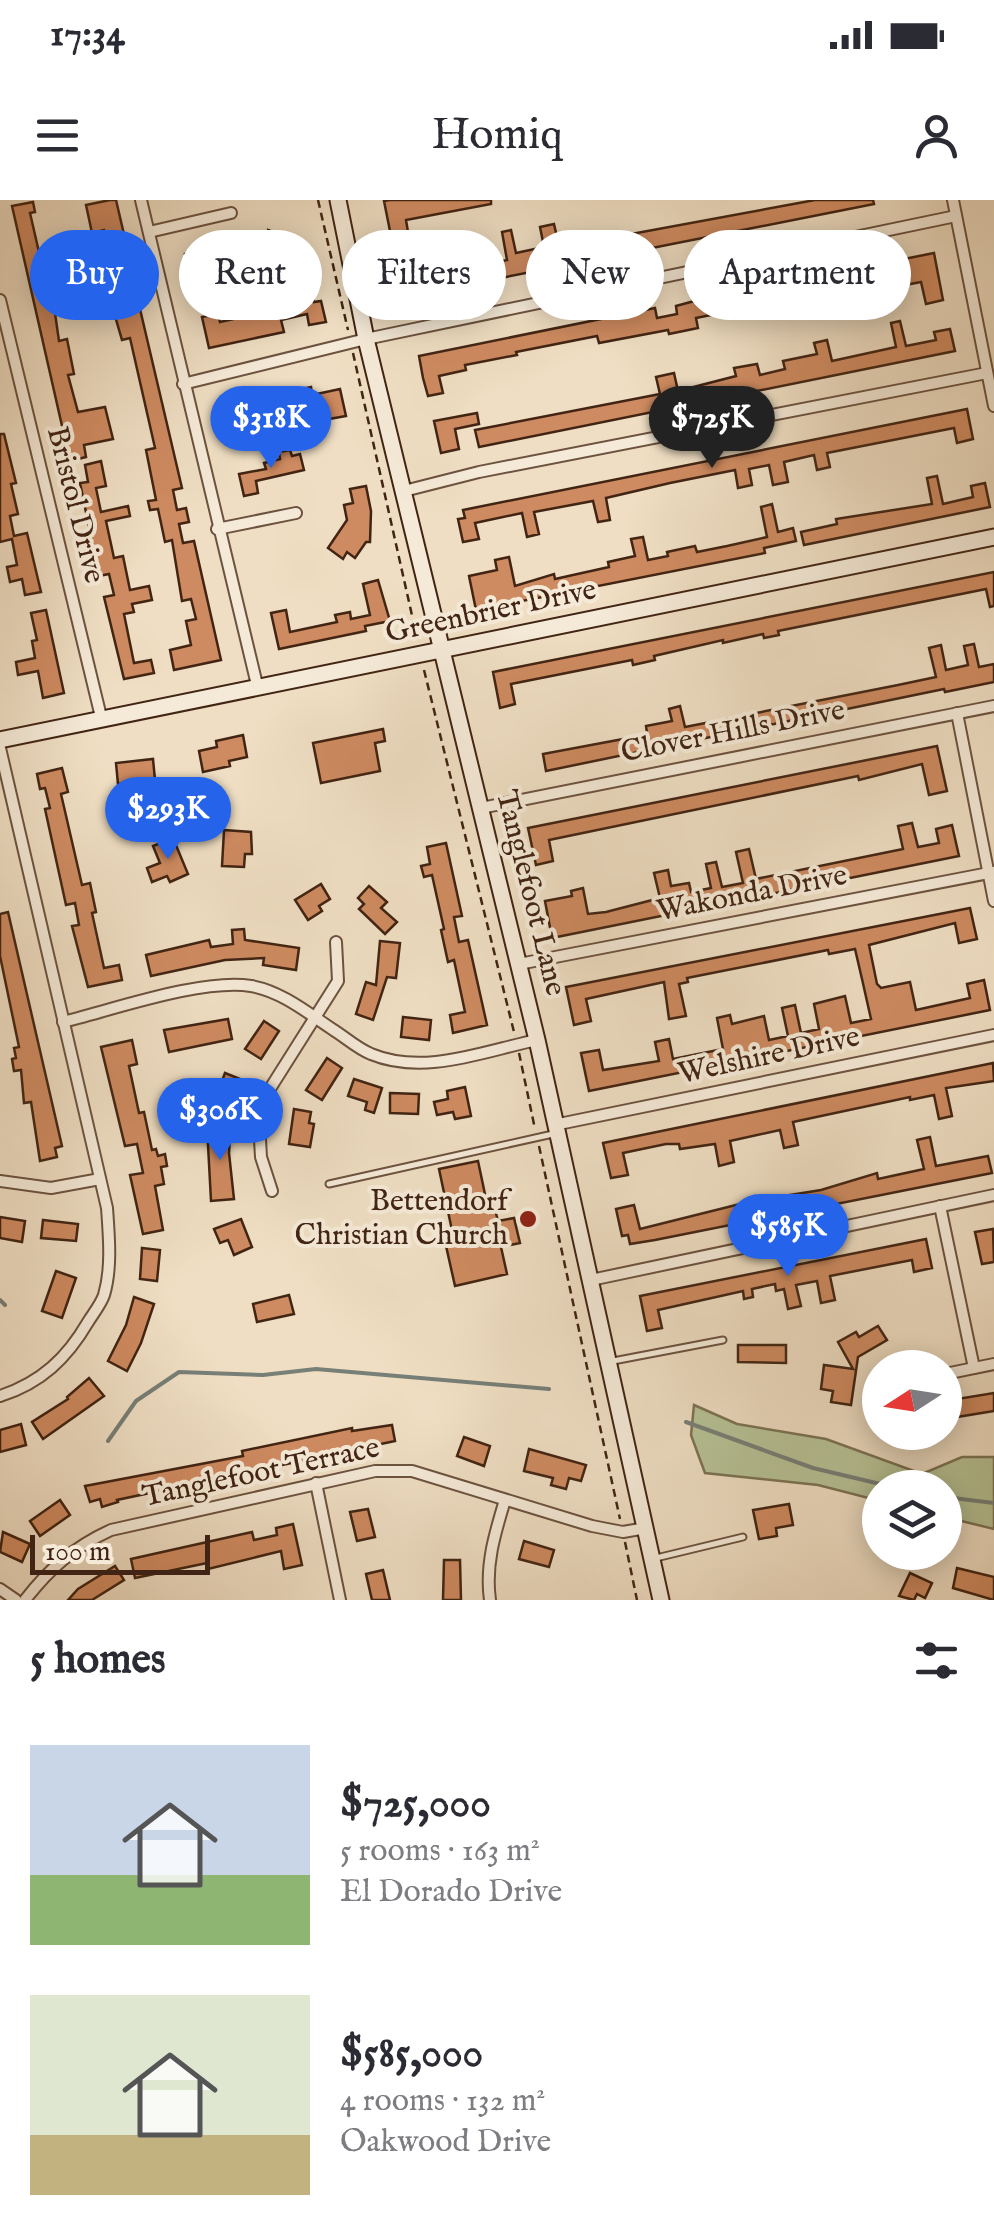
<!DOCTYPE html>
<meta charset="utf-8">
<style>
body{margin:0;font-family:"IM FELL English",serif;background:#f2f2f3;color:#2b2b33;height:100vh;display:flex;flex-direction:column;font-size:38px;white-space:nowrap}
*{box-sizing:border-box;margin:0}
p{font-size:32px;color:#7c7c81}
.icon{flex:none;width:55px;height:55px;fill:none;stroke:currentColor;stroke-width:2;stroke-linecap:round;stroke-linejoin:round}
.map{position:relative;height:1400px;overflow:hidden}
.panel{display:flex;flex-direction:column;background:#fff;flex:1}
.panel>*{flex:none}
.guide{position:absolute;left:30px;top:30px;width:935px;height:90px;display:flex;gap:20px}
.needle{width:65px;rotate:258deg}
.tools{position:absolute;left:862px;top:1150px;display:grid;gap:20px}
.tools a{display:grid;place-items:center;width:100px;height:100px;border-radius:50%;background:#fff;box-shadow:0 5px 25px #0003;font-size:50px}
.scale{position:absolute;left:30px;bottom:25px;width:180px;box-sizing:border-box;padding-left:10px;border:5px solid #412413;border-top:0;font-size:28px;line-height:35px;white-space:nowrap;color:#412413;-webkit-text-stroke:8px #f5ead8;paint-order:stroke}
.price{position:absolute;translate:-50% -85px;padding:0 22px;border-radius:35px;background:#2563eb;color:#fff;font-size:32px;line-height:65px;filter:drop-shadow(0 2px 5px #0008)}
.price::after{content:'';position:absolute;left:50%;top:60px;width:30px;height:22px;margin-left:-15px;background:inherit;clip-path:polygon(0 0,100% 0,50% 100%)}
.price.selected{background:#222;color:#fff}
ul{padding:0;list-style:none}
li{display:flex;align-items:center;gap:30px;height:250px;padding:0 30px}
li span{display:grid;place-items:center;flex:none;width:280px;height:200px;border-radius:0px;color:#555}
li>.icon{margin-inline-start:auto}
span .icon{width:120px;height:120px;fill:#fffc;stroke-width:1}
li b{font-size:42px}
h2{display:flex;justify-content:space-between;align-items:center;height:120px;padding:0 30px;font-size:42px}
.tag{padding:0 35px;border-radius:45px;background:#fff;box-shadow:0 5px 25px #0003;font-size:35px;line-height:90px}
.tag.selected{background:#2563eb;color:#fff}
.status{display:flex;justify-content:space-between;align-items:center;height:70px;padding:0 50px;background:#fff;direction:ltr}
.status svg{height:28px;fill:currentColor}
header{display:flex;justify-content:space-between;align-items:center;height:130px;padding:0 30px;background:#fff;font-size:45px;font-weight:600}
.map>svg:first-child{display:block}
</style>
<div class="status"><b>17:34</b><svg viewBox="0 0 49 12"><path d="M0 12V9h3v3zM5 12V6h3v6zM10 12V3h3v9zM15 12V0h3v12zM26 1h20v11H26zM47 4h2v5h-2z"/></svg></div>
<header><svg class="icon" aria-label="menu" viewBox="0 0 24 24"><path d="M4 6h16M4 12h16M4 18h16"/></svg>Homiq<svg class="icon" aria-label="person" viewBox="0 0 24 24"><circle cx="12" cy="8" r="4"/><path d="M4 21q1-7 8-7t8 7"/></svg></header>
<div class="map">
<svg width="994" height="1400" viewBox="0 0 994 1400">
<rect width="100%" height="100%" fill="#efdec3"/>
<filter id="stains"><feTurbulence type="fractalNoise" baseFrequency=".002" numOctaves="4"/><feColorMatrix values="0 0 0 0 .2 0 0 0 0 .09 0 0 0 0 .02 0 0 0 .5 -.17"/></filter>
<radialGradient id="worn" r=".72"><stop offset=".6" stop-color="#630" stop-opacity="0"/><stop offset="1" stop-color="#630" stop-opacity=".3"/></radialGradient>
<polygon fill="#b6c296" stroke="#7c7354" stroke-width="2.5" points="694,1205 737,1224 826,1239 922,1274 962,1257 994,1257 994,1329 945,1317 945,1288 880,1288 880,1301 818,1285 705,1273 691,1235"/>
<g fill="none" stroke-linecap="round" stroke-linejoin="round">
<g stroke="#777f77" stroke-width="4">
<polyline points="0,1100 5,1105"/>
<polyline points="686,1222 813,1268 897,1288"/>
<polyline points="108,1241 136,1201 179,1172 263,1175 316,1169 549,1189"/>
<polyline points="945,1297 994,1303"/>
</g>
</g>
<g fill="#ce8a60" stroke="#412413" stroke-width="2.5">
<polygon points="110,0 116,0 133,73 114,77 104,30 92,33 86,5"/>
<polygon points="390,0 491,0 491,4 406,20 408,32 391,36 384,1"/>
<polygon points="815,0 873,0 874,4 405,97 397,58 411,55 416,79 507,60 502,32 511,30 516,53 544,47 540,27 554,24 560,50 615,37"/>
<polygon points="33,2 35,12 30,13 50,100 53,99 59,141 67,139 74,174 68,175 78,212 105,207 113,239 84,245 86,257 70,261 12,6"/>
<polygon points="268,30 294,41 285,65 266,58 271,45 263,42"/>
<polygon points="202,50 205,61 251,56 253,73 241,74 242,80 210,84 210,87 193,91 185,54"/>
<polygon points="934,53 943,100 926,104 921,82 895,87 893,79 883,80 696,118 698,128 669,134 668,130 599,143 597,136 516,152 517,155 465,165 466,170 439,176 443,193 428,196 423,178 419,156 655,108 657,118 677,114 676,106 698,100"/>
<polygon points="124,82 126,94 136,92 182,288 173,290 177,310 186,308 189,322 179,324 183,343 194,341 221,460 174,470 170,450 191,445 186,421 196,419 191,399 182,401 172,340 165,342 158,309 150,310 148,301 156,300 146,250 155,248 130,138 122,140 106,85"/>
<polygon points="310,85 314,102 321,101 326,122 309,125 307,114 281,120 284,132 209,148 202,117 218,114 220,122 265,112 264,108 300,100 298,88"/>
<polygon points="900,121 906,146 936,140 934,132 950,129 955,151 479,247 475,230 660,194 656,177 674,173 678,191 736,176 734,168 757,164 760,175 785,169 783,161 817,154 814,143 827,140 832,161 896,147 891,123"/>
<polygon points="311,187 312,195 340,189 346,216 329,219 328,215 291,222 287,202 299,199 297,190"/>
<polygon points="276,194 279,211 242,219 243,223 227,226 223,207"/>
<polygon points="967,209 973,239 957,243 954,228 827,253 830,267 817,270 814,255 784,262 788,282 773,285 769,265 749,269 752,285 738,288 735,270 670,283 606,298 610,320 598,322 593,301 534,312 539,334 527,337 522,313 475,323 479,339 463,342 458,319 465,318 463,310"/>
<polygon points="477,213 479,224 455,229 459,249 441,253 434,221"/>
<polygon points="0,234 4,234 16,283 11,284 18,314 10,316 14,336 27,333 41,392 25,395 22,379 10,382 7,367 17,365 12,339 0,342"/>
<polygon points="290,250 292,256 300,254 304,270 256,281 258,293 244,296 239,274 266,269 264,263 280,259 279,252"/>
<polygon points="101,261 106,286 96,288 101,312 128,306 130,316 106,321 114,358 123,356 130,390 149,386 152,400 132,404 134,412 124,414 134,463 151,460 154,473 124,479 104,397 114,395 109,374 99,376 80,283 88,282 85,265"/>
<polygon points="937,276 943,304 973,297 971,286 985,283 990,307 804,345 801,332 837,324 836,319 932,304 927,278"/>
<polygon points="366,286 371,311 370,342 366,342 355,358 347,352 343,359 328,348 347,320 344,305 353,303 350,289"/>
<polygon points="772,304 778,332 793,328 796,341 764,348 765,353 476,410 469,376 497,370 495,360 509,357 515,386 554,374 555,379 609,367 608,362 635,356 631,339 643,337 648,360 668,356 667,352 695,346 697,352 727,346 767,337 761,307"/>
<polygon points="994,372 994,406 990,407 986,389 778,431 779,435 764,438 763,434 723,443 723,440 654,456 655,460 633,465 632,460 511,484 515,504 500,508 493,472"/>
<polygon points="378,380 390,421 365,426 366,431 279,449 271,413 286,410 290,432 337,422 335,415 350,412 351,419 370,415 363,384"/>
<polygon points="46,410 64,493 43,498 38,471 18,475 16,462 35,458 32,441 37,440 31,413"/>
<polygon points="974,444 979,467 994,464 994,482 945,492 944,489 546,571 543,554 639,536 647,533 646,526 672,521 669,509 680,506 685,527 898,485 936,477 929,448 941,445 946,470 968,465 964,446"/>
<polygon points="383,529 385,541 375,543 380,571 321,583 313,543"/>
<polygon points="243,535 247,557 229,561 230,566 203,572 199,551 217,547 216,541"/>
<polygon points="937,546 947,591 929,595 922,564 859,580 858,576 549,640 553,661 536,665 528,628"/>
<polygon points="153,559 155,580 118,584 116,563"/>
<polygon points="62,568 68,592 61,594 82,685 90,683 96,712 92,713 104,768 119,765 122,780 88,787 72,726 79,725 75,703 66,705 45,609 50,608 45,588 40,589 37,574"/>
<polygon points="912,623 918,647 939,643 936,629 952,625 959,656 552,738 545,701 572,696 571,691 583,688 588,714 606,712 660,698 654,673 668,670 671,686 689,683 691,692 711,688 706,664 716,662 722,687 743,683 736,652 749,649 756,679 903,649 898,626"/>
<polygon points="224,630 251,632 252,654 245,654 244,667 222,666"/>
<polygon points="173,638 188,674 170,682 167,676 152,682 147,668 160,663 153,646"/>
<polygon points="446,643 462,716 454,717 459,742 468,740 487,825 453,833 450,815 465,812 454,760 448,762 441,730 444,729 432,675 424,677 421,666 430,664 427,647"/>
<polygon points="321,684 330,699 319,706 322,711 308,720 295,700"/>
<polygon points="369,686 387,702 381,708 397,722 385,734 359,709 364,704 358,698"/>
<polygon points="970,708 977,739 959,743 955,723 869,745 877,784 881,788 910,782 916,810 970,798 967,784 984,780 990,810 589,891 581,853 599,850 603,870 659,861 655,842 669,839 673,859 723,849 717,818 730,815 732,824 764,816 769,840 788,836 782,808 795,805 801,833 819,829 814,804 845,796 851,823 871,819 862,779 855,749 829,754 828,750 687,778 688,782 679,784 686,816 669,819 664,782 586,799 591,821 574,825 566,787"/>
<polygon points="8,712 62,946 55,948 57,957 40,961 31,902 24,903 21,870 14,871 12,859 16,858 14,848 19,847 0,756 0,714"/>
<polygon points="244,729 245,740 299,748 296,770 263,765 264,758 225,760 151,776 146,755 209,740 211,747 233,744 232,730"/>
<polygon points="380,741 400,743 396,778 387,777 373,820 356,814 366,782 376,785"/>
<polygon points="403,817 431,820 429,840 401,837"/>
<polygon points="228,819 232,839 169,852 164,830"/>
<polygon points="264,821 279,831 261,859 245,849"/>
<polygon points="132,840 137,864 129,866 139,913 144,912 152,950 156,949 158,956 165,954 167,966 161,967 164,984 155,986 163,1030 143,1034 130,975 143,973 137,944 125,946 101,847"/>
<polygon points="327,858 342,868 322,900 306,890"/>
<polygon points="993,863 994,881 946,888 952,916 939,919 934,895 910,900 910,897 793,922 798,945 784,948 780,930 730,941 734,962 719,966 715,944 680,949 679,944 666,944 623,953 628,975 611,978 603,943"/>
<polygon points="225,873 245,881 233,913 213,905"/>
<polygon points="354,879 382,888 374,913 365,910 367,902 348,896"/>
<polygon points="465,887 471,916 455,919 453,912 437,915 434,902 448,899 447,891"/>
<polygon points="390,893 419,894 418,914 390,913"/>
<polygon points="294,909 311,912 309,923 314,924 310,947 289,944"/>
<polygon points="207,926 231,926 229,953 234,999 211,1001"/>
<polygon points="930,937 936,966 988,956 992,973 655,1040 630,1044 628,1035 622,1036 616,1009 634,1005 640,1029 752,1001 821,990 877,973 878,979 924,969 917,940"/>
<polygon points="478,961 486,999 492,998 498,1021 514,1018 520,1043 501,1047 507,1074 455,1086 444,1037 453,1035 439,969"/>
<polygon points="0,1017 25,1021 22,1042 0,1038"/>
<polygon points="241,1019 252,1047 234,1055 228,1040 220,1043 214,1029"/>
<polygon points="43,1020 78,1024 76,1041 41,1038"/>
<polygon points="993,1029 994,1062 982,1064 975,1032"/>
<polygon points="926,1039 932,1068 914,1072 912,1060 830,1076 835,1100 821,1103 817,1081 796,1085 801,1106 788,1109 784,1089 776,1091 775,1084 752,1089 753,1097 744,1099 743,1091 658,1110 662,1128 647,1131 640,1096"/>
<polygon points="142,1048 160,1050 157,1081 140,1079"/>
<polygon points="56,1071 76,1078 62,1118 42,1111"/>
<polygon points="289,1095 294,1114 257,1122 253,1104"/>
<polygon points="134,1097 154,1104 141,1143 127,1171 108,1161 126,1125"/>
<polygon points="878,1126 887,1140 858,1157 851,1205 831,1202 833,1191 821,1189 824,1165 853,1169 838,1142 856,1132 859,1137"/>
<polygon points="738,1145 786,1145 786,1163 738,1162"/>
<polygon points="89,1178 104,1196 43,1239 32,1222 68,1199 67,1197"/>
<polygon points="994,1193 994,1211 945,1219 945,1201"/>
<polygon points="21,1224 26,1245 0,1252 0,1230"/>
<polygon points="392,1225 395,1241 117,1300 118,1302 102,1307 100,1299 90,1302 85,1286 243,1256 242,1251 352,1228 352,1231"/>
<polygon points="464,1237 490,1246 484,1266 457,1256"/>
<polygon points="529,1249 586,1265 581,1281 569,1278 566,1289 551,1285 553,1278 524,1271"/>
<polygon points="60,1300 70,1315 40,1336 30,1321"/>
<polygon points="789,1304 793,1325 776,1328 777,1336 759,1339 753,1310"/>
<polygon points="368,1309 375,1337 357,1341 350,1312"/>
<polygon points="293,1324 302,1365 284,1369 281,1351 208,1369 207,1363 135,1378 131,1359 252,1332 254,1340 277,1335 276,1328"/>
<polygon points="3,1332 30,1344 22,1362 0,1352"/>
<polygon points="524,1341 554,1350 549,1367 519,1359"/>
<polygon points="444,1360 460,1360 461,1400 443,1400"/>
<polygon points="115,1366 124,1380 92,1400 68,1400 78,1389"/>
<polygon points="957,1368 994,1377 994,1400 953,1388"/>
<polygon points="383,1370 390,1400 372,1400 366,1374"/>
<polygon points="910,1373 932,1383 925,1398 917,1394 914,1400 899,1396"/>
</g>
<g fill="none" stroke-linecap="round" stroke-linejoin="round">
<defs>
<g id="lane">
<polyline points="329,984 553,934"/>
<polyline points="613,1161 723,1140"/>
<polyline points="656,1358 743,1337"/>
</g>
<g id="street">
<polyline points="141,0 258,489"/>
<polyline points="953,0 994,206"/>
<polyline points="149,32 231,13"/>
<polyline points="0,100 102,521"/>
<polyline points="183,184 366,139 956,16"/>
<polyline points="404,291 479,272 987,173"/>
<polyline points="217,329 296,313"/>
<polyline points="957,513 994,701"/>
<path d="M 0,548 L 107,1008 C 109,1036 112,1068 104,1095 C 101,1104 93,1114 88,1122 C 67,1158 41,1183 0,1196"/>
<polyline points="481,608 994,506"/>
<polyline points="519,764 994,672"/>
<path d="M 63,822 C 112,810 203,778 251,786 C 281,791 308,813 332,829 C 345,837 358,849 371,854 C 424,876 484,851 537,840"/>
<polyline points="554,925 994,835"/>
<polyline points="0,981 51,988 100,979"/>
<polyline points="272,991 261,957 259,923 266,895 338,781 336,742"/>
<polyline points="940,1006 974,1168"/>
<polyline points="591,1080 994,995"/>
<polyline points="945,1174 994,1164"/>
<polyline points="316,1283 340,1400"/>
<polyline points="0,1389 16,1400"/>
<path d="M 25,1400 C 50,1368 74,1347 111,1330 L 375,1271 L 412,1271 L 592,1326 L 623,1332 L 646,1328"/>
<path d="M 490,1400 C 485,1365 495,1333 505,1300"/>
</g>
<g id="secondary">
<polyline points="338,0 366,139 537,840 661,1400"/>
<polyline points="0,540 994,337"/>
</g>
</defs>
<use href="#lane" stroke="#6c523f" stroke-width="9"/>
<use href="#street" stroke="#6c523f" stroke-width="14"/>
<use href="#secondary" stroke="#412413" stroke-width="19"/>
<g stroke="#412413" stroke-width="2.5" stroke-dasharray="8 5" stroke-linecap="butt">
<polyline points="318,0 348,130"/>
<polyline points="353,153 418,442"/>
<polyline points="424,470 515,836"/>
<polyline points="519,853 535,929"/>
<polyline points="539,946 620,1319"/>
<polyline points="625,1342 637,1400"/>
</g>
<use href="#lane" stroke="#f5ead8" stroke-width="5"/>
<use href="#street" stroke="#f5ead8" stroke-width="10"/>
<use href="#secondary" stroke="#f5ead8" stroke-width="15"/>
</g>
<circle fill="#8f2418" stroke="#f5ead8" stroke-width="4" cx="528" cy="1019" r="10"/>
<g text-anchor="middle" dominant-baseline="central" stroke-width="8" stroke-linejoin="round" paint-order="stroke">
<g font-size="30" fill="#412413" stroke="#f5ead8">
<text transform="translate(75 305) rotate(76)">Bristol Drive</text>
<text transform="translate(491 412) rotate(-12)">Greenbrier Drive</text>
<text transform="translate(733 532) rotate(-11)">Clover Hills Drive</text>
<text transform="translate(530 693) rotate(76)">Tanglefoot Lane</text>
<text transform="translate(752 694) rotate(-11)">Wakonda Drive</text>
<text transform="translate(769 856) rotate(-12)">Welshire Drive</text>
<text transform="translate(261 1273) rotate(-12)">Tanglefoot Terrace</text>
</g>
<g font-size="30" fill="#412413" stroke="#f5ead8" text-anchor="end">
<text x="508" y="1002">Bettendorf<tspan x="508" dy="34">Christian Church</tspan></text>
</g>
</g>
<rect width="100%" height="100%" filter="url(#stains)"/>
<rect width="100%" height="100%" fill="url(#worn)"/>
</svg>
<div class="tools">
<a><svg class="needle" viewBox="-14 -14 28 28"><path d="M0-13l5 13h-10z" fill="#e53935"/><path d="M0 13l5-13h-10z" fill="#7c7c81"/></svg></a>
<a><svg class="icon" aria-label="layers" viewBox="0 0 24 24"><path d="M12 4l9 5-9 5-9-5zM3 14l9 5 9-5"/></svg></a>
</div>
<div class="scale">100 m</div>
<b class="price" style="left:271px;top:271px">$318K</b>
<b class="price selected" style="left:712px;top:271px">$725K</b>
<b class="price" style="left:168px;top:662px">$293K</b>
<b class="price" style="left:220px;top:963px">$306K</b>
<b class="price" style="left:788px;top:1079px">$585K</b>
<div class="guide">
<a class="tag selected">Buy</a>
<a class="tag">Rent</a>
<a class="tag">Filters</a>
<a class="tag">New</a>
<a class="tag">Apartment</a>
</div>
</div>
<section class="panel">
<h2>5 homes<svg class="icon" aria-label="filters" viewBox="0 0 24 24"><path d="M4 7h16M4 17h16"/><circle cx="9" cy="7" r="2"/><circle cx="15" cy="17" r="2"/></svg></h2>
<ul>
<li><span style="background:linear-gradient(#c9d6e8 65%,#8fb573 0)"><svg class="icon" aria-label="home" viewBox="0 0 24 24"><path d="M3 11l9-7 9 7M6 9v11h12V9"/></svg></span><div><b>$725,000</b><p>5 rooms · 163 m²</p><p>El Dorado Drive</p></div></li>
<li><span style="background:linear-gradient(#dfe7d0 70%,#c2b280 0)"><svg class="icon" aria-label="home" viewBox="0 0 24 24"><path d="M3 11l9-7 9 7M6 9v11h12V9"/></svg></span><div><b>$585,000</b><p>4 rooms · 132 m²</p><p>Oakwood Drive</p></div></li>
</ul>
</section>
